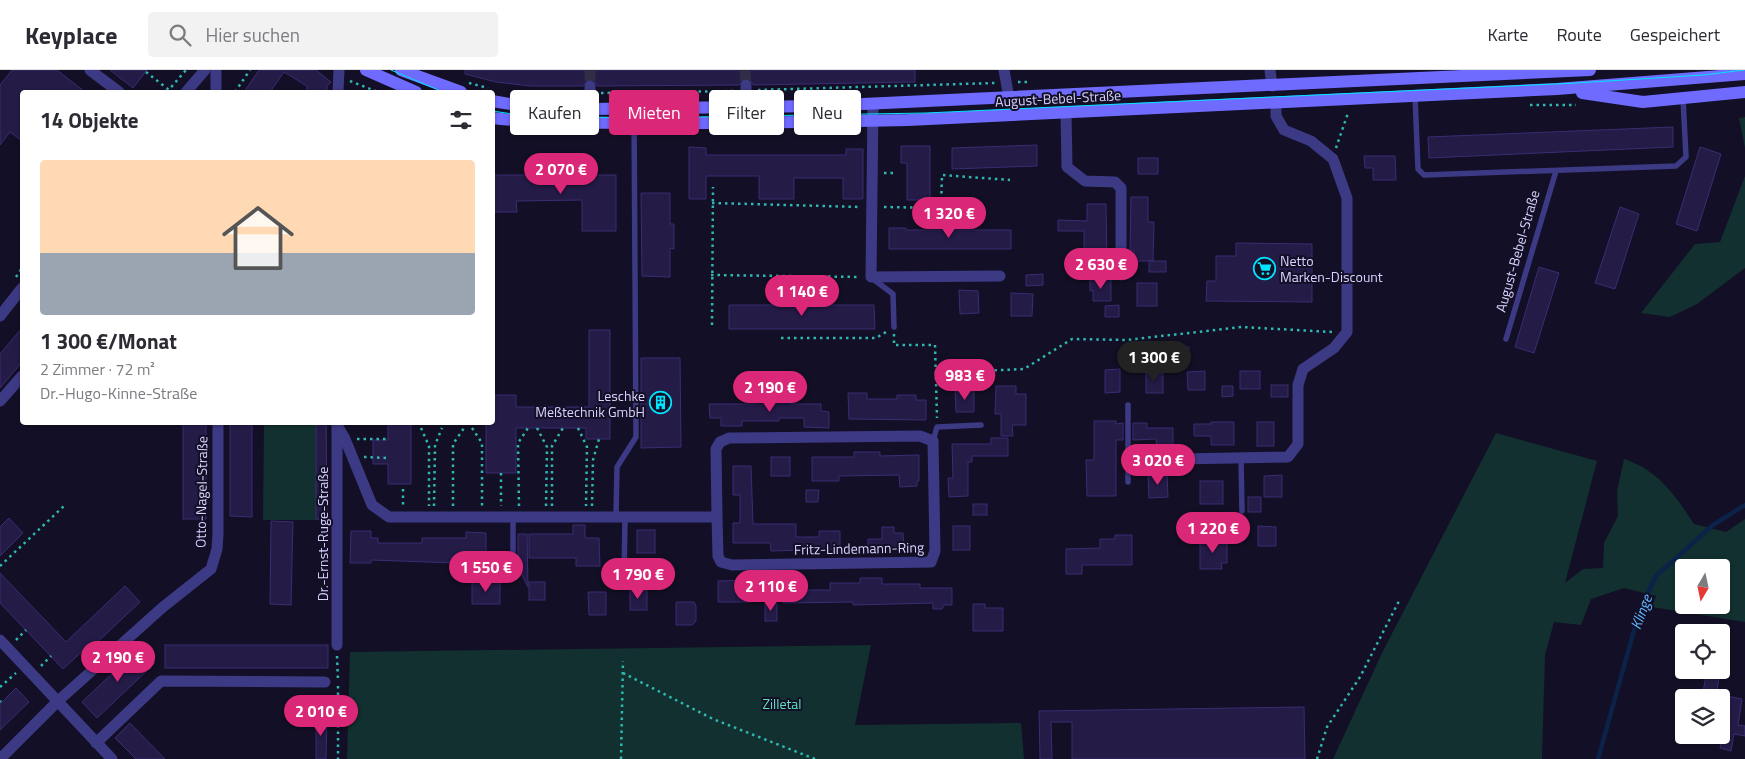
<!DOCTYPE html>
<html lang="de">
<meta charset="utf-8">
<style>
body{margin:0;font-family:"Titillium Web",sans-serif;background:#f2f2f3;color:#2b2b33;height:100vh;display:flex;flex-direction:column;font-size:19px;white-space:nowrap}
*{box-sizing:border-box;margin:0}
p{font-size:16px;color:#7c7c81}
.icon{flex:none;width:28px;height:28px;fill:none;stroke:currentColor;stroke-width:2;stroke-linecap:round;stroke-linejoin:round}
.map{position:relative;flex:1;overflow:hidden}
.side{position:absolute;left:20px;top:20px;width:475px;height:335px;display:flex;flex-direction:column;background:#fff;border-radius:5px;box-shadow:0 1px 4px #0004}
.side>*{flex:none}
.banner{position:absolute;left:510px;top:20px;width:475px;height:45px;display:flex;gap:10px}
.needle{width:32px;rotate:189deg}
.buttons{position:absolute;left:1675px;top:489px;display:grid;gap:10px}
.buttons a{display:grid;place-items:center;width:55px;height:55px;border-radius:5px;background:#fff;box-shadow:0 1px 4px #0004;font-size:25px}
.price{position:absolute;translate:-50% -42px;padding:0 11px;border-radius:18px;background:#db2777;color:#fff;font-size:16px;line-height:32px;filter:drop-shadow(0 1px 2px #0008)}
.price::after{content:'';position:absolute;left:50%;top:30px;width:15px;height:11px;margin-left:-8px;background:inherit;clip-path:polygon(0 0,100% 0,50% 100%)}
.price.active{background:#222;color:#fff}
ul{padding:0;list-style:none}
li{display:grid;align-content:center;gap:10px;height:265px;padding:0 20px}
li+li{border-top:1px solid #e1e1e2}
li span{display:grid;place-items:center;height:155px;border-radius:5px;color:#555}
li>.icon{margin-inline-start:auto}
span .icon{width:90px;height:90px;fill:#fffc;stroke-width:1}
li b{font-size:21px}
h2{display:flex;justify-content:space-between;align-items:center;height:60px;padding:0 20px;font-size:21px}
.chip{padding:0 18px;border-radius:5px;background:#fff;box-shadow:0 1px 4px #0004;font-size:18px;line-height:45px}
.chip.active{background:#db2777;color:#fff}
header{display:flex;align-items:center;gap:30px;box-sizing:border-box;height:70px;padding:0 25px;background:#fff;border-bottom:1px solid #e1e1e2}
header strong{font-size:24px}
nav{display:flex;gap:28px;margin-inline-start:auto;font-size:18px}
.search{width:350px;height:45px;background:#f2f2f3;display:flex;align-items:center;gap:12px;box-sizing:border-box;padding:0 18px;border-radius:5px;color:#7c7c81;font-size:19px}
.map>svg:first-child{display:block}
</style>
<header>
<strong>Keyplace</strong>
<div class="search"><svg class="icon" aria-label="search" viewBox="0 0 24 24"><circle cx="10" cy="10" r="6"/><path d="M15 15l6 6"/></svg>Hier suchen</div>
<nav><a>Karte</a><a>Route</a><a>Gespeichert</a></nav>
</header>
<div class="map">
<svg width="1745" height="689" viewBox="0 0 1745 689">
<rect width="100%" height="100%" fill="#130f26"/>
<g fill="#12302f" fill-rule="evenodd">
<polygon points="1745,47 1745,78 1739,48"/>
<polygon points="1745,106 1745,198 1697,234 1670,247 1641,243 1695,174 1720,172"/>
<polygon points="264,353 327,353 327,450 263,450"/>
<path d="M 1496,363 L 1597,391 L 1565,513 L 1583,499 L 1603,498 L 1604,473 L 1618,446 L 1617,421 L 1624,389 C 1658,400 1675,425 1694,454 L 1726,462 L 1745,449 L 1745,552 L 1652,537 L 1656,526 L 1624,518 L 1591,529 L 1581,555 L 1554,552 L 1545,585 L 1542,689 L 1333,689 L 1382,583 ZM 1684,498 L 1721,498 L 1721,535 L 1684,535 Z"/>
<polygon points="871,575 855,655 1021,653 1024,689 347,689 350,582"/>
</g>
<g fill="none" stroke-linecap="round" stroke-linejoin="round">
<polyline stroke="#0c2248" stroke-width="4.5" points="1598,689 1640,539 1656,506 1713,455 1745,435"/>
</g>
<g fill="#241b47" stroke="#3b2d73">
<polygon points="12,0 57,0 85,22 22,22 22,71 10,62 0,75 0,15"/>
<polygon points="110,0 147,0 133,18"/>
<polygon points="259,0 316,0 331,12 327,16 327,22 307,22 307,16 284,2 270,22 244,22"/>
<polygon points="465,0 915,0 915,12 753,15 750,9 746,8 739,15 597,16 594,10 590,9 583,16 530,16 496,12 465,4"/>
<polygon points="1673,57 1673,77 1429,88 1428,67"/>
<polygon points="1037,75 1037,96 952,99 952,78"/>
<polygon points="901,76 930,76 930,130 907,130 907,93 901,93"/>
<polygon points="689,77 706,78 706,85 846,85 846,79 863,79 863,129 843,129 843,108 794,108 794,129 759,129 759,106 706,106 706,129 689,129"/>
<polygon points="1700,77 1721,84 1697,161 1676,154"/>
<polygon points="1364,86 1395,86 1396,110 1373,110 1373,98 1365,98"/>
<rect x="1138" y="88" width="20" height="16"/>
<polygon points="492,105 616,105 616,161 582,161 582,130 516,131 517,142 492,142"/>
<polygon points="641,123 670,123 670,154 674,154 674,179 670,178 670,207 642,206"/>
<polygon points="1131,127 1148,127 1148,152 1154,152 1153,191 1134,191 1134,180 1130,180"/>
<polygon points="1087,134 1106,134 1107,189 1084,189 1084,161 1058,161 1058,150 1087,151"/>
<polygon points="1620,137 1639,144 1615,219 1595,213"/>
<polygon points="889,158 906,158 906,160 1011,160 1011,179 889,179"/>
<polygon points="1236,173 1312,174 1312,232 1206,231 1207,211 1216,211 1216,186 1236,186"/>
<rect x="1149" y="191" width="17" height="11"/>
<polygon points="1539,197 1559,203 1534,283 1515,277"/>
<polygon points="1043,204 1043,215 1026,216 1026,205"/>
<polygon points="1090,209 1111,209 1111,231 1093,231 1093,220 1090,221"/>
<rect x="1137" y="213" width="20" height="23"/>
<polygon points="959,220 978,221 979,243 960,244"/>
<polygon points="1011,223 1033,224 1032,246 1011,246"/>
<polygon points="729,235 874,235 875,259 729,259"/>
<polygon points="1119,235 1119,247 1105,247 1105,236"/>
<polygon points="22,258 22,292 0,318 0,284"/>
<polygon points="589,260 610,260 610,369 586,369 586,358 516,358 516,403 486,403 486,352 492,352 492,325 516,325 516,337 589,337"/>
<rect x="1177" y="277" width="12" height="13"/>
<rect x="1120" y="280" width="12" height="13"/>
<polygon points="641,288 680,288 681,377 641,378"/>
<polygon points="1120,299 1120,322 1105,323 1105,300"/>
<polygon points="1205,301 1205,320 1188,320 1187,302"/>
<rect x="1240" y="301" width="20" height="18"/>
<rect x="1146" y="303" width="17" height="20"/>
<rect x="1271" y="315" width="17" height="12"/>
<polygon points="996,316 1016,316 1016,324 1026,324 1026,355 1012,355 1013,366 1001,366 1001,344 995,344"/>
<polygon points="1222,316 1233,316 1233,326 1222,327"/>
<polygon points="955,321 974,321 974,342 956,342"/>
<polygon points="848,323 867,323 867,329 897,329 897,325 916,325 916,330 926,330 926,350 849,349"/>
<polygon points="779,325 791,325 791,334 821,334 821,341 829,342 829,358 804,357 804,348 779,348 779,351 742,351 742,356 721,356 721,348 710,348 709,334 756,334 755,331 779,331"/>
<polygon points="1094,351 1116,351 1116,354 1123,353 1123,370 1116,370 1116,426 1087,426 1086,390 1094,390"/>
<rect x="183" y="352" width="23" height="97"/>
<polygon points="230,352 252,352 252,447 230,446"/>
<polygon points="316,352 326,352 327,449 316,449"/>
<polygon points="388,352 411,352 411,414 388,414 388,394 373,394 373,370 388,370"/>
<polygon points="1211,352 1234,352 1234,375 1211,375 1211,366 1194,366 1194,354 1211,354"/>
<rect x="1257" y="352" width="17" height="24"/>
<polygon points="1133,353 1147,353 1147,358 1173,358 1173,376 1157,376 1156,369 1133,370"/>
<polygon points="991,368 1008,368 1008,386 972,386 972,392 968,392 968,426 949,427 948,408 953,408 952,374 991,374"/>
<polygon points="854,382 880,382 880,386 919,385 919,411 917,411 917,416 900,417 899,405 839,406 839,411 812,411 812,387 854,387"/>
<rect x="771" y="387" width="19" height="19"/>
<polygon points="733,396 751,396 753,454 796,454 796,467 819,467 819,461 840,461 840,479 771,481 770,473 733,473 733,453 740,453 740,425 733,425"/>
<polygon points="1167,403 1168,427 1149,428 1148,404"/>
<polygon points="1282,405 1282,427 1264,427 1264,406"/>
<rect x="1200" y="411" width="23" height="23"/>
<polygon points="806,420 819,420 818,432 806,432"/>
<rect x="1248" y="427" width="13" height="15"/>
<rect x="973" y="434" width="14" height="11"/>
<polygon points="9,448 23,463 0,486 0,457"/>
<polygon points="271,451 293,452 291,535 270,534"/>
<polygon points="573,455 585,455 585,468 599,468 600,496 576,496 576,488 529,488 529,464 573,464"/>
<rect x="953" y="456" width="17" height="24"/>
<polygon points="1258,456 1276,457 1276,476 1258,476"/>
<polygon points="882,457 894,457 894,463 903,463 904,480 868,480 868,469 882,469"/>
<rect x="637" y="460" width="18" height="23"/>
<polygon points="351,461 371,461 371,468 378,468 378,473 422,473 422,468 466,468 466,462 486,463 486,484 468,484 468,502 456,502 456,493 371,490 371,493 350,493"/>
<polygon points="518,464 527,464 528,517 518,497"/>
<polygon points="1115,465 1132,465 1132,495 1082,495 1082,504 1066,504 1066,479 1100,478 1100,469 1115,469"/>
<polygon points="1227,469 1227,493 1221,493 1222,499 1200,499 1200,470"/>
<polygon points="0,503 66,572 125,516 140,532 90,579 87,577 63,599 0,533"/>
<polygon points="860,508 882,508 882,514 920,514 920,518 952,518 952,535 944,535 942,539 933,539 933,533 853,535 853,532 783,533 783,514 803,514 803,520 830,520 830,513 860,513"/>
<polygon points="750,510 751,532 718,532 718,511"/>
<rect x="472" y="512" width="28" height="22"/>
<rect x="529" y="512" width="16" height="18"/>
<rect x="630" y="520" width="17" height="20"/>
<polygon points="588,522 606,522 606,545 589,545"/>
<polygon points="676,532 694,532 696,536 696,551 692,555 676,555"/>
<rect x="765" y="534" width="12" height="17"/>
<polygon points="973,534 985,534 985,538 1003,538 1003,561 973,561"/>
<rect x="165" y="575" width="163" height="23"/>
<polygon points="140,577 155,593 97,648 82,632"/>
<polygon points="1707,600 1720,600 1716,628 1702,628"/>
<polygon points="16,618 29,632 0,660 0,634"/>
<polygon points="1721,625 1742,629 1738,655 1745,656 1745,666 1734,664 1731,681 1720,678 1725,651 1721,650"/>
<polygon points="1304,637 1305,689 1072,689 1072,652 1051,652 1052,689 1040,689 1039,641"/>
<polygon points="316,645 327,645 326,689 316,689"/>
<polygon points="130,653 165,689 136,689 115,668"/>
</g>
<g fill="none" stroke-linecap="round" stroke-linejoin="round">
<g stroke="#312d47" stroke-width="11" stroke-dasharray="11 5.5" stroke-linecap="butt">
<polyline points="590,0 590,16"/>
<polyline points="745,0 746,15"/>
</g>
<g stroke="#2fb8b0" stroke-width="2.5" stroke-dasharray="2.5 4" stroke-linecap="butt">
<polyline points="146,2 169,20"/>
<polyline points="350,11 378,22"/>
<polyline points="1018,12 1030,12"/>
<polyline points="469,13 488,18"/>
<polyline points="758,20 995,13"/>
<polyline points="167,22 186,0"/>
<polyline points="235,22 250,0"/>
<polyline points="526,22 578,23"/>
<polyline points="601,23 735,21"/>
<polyline points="1530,35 1576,35"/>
<polyline points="1336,78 1348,43"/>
<polyline points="884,103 896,103"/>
<polyline points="712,133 861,137"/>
<polyline points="884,137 941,138 942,105 1010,110"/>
<polyline points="711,205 860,207"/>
<polyline points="16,207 22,198"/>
<polyline points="712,255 713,117"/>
<polyline points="894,264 894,275 935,275 937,348"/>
<polyline points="781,268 876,268 886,262"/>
<polyline points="936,303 1024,299 1072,269 1127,270 1241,257 1332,262"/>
<polyline points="421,358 429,376 429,436"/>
<polyline points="472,358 482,373 482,436"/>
<polyline points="537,358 547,377 546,436"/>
<polyline points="578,358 587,377 586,436"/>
<polyline points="357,369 388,369"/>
<polyline points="364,387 388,388"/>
<polyline points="501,403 501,436"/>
<polyline points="403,419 403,436"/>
<polyline points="434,436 435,375 442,358"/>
<polyline points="453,436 453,374 464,358"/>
<polyline points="519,436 518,373 528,358"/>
<polyline points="552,436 552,376 563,358"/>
<polyline points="592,436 593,390 599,369"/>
<polyline points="0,496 64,436"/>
<polyline points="768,516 779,516"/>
<polyline points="16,570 26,560"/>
<polyline points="337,586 338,610"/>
<polyline points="41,596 51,586"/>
<polyline points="623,603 713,649 815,689"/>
<polyline points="338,616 338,689"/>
<polyline points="0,617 16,603"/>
<polyline points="0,631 1,632"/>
<polyline points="621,689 623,591"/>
<polyline points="1317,689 1327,657 1360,607 1399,531"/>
</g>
<g stroke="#3d3a85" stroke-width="5.5">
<polyline points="1415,26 1418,99 1424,105 1676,96 1686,87 1683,28"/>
<polyline points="873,209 893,224 894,257"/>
<polyline points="1506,269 1556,101"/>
<polyline points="1128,335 1128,412"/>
<polyline points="933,371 937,357 981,355"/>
<polyline points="1241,388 1242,441"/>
<polyline points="616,447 617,397 636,367 634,38"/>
<polyline points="513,496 513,447"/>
<polyline points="624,507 625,447"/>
</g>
<g stroke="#3d3a85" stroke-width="11">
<polyline points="90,0 119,22"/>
<polyline points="216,0 216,22"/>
<polyline points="1004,0 1009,28"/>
<polyline points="1270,0 1272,16"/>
<polyline points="746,15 746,53"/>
<polyline points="590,16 590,52"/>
<polyline points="186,22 205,0"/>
<polyline points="338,22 339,0"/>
<polyline points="873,35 871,207 1000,206"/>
<polyline points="1066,42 1067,97 1085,111 1115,112 1121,118 1121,205"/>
<polyline points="0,246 22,218"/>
<polyline points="0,331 22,306"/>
<polyline points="337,355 345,369 372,435 389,447 717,447 718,486 721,492 732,495 931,492 935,481 933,371 920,366 729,368 720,372 716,379 717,447"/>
<polyline points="337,356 337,575"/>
<polyline points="1128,390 1288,387 1298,374 1298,315 1303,299 1334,278 1347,262 1347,128 1333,89 1311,71 1284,60 1276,46 1276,32"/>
<polyline points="0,570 112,689"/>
<polyline points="96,673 161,611 325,612"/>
<polyline points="0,689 58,631 163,537 211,499 217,479 218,464 218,352"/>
</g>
<g stroke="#6f6bff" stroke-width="12">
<polyline points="366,0 416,22"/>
<polyline points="401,0 461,22"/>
<polyline points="1582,23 1643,32 1745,22"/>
<polyline points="492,31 528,37 590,39 820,36 1590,0"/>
<path d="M 492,48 C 544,54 596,52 649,53 C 735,53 821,52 908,50 L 1557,19 L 1745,4"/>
</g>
<g stroke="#00e5ff" stroke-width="1">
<polyline points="391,0 443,22"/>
<polyline points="492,41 527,46 634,48 926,43 1576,13 1703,5 1744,0"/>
</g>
</g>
<defs>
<symbol id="supermarket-ring" viewBox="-11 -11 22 22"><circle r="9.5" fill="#130f26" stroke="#00e5ff" stroke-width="1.5"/><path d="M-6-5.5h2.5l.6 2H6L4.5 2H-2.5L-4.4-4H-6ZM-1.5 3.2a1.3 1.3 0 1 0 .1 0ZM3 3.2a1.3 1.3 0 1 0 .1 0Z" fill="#00e5ff"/></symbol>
<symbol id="building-ring" viewBox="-11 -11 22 22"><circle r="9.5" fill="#130f26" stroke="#00e5ff" stroke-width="1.5"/><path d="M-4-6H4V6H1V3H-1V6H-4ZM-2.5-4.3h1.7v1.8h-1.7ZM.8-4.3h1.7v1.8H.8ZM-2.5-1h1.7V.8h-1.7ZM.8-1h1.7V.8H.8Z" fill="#00e5ff"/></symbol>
</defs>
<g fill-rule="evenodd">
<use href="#supermarket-ring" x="1252" y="186" width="25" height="25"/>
<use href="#building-ring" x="648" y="320" width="25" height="25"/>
</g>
<g text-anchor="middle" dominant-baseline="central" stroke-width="4" stroke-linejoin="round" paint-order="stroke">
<g font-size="14" fill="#d9d4ff" stroke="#130f26">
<text transform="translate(1058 28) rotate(-3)">August-Bebel-Straße</text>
<text transform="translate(1517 181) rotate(-74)">August-Bebel-Straße</text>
<text transform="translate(201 422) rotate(-89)">Otto-Nagel-Straße</text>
<text transform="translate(322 464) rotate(-90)">Dr.-Ernst-Ruge-Straße</text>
<text transform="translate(859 478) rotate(-1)">Fritz-Lindemann-Ring</text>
</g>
<g font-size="14" fill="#d9d4ff" stroke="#130f26" text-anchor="start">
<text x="1280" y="190">Netto<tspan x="1280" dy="16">Marken-Discount</tspan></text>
<text x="645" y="325" text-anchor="end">Leschke<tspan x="645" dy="16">Meßtechnik GmbH</tspan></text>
</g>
<g font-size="14" fill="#5fe0c0" stroke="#130f26">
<text x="782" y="633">Zilletal</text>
</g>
<g font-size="15" font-style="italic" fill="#62b6ff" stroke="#130f26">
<text transform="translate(1641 542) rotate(-70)">Klinge</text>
</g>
</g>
</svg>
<div class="buttons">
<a><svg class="needle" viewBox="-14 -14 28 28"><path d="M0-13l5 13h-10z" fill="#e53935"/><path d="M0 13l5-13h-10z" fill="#7c7c81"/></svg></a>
<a><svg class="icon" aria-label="locate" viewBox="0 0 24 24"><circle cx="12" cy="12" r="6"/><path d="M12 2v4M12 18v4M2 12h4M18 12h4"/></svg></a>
<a><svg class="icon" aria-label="layers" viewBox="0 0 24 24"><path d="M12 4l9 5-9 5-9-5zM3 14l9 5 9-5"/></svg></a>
</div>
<b class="price" style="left:561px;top:125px">2 070 €</b>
<b class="price" style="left:949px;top:169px">1 320 €</b>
<b class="price" style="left:1101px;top:220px">2 630 €</b>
<b class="price" style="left:802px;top:247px">1 140 €</b>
<b class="price active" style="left:1154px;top:313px">1 300 €</b>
<b class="price" style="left:965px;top:331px">983 €</b>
<b class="price" style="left:770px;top:343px">2 190 €</b>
<b class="price" style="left:1158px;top:416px">3 020 €</b>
<b class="price" style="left:1213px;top:484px">1 220 €</b>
<b class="price" style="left:486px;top:523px">1 550 €</b>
<b class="price" style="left:638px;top:530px">1 790 €</b>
<b class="price" style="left:771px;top:542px">2 110 €</b>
<b class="price" style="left:118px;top:613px">2 190 €</b>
<b class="price" style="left:321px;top:667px">2 010 €</b>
<div class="banner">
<a class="chip">Kaufen</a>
<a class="chip active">Mieten</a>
<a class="chip">Filter</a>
<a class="chip">Neu</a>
</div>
<section class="side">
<h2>14 Objekte<svg class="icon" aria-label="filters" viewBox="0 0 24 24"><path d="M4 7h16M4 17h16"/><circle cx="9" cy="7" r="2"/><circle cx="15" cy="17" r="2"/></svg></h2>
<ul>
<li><span style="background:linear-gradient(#ffd9b3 60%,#9aa5b1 0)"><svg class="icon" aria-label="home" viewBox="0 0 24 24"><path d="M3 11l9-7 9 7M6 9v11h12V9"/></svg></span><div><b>1 300 €/Monat</b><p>2 Zimmer · 72 m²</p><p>Dr.-Hugo-Kinne-Straße</p></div></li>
</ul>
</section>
</div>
